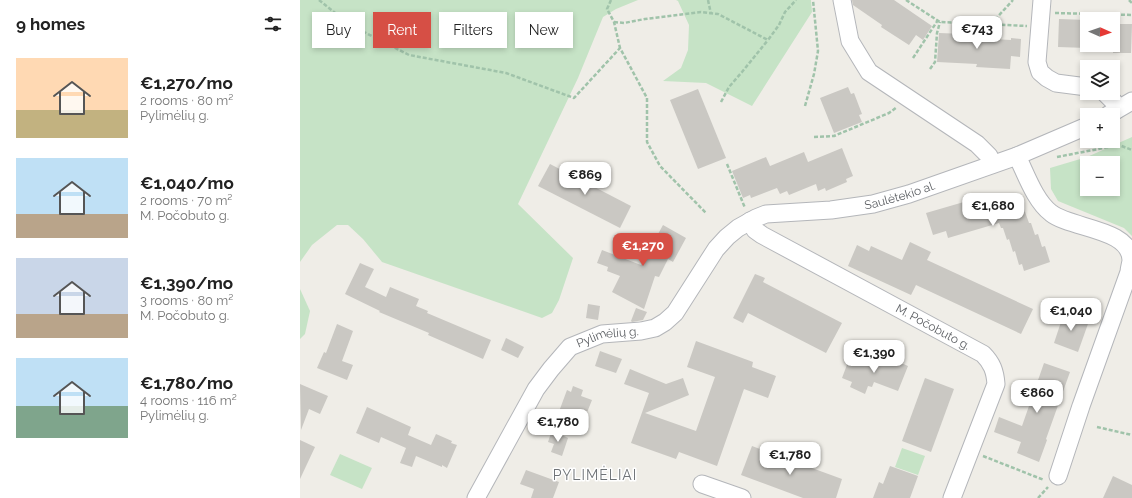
<!DOCTYPE html>
<meta charset="utf-8">
<style>
body{margin:0;font-family:Raleway,sans-serif;background:#f2f2f2;color:#222;height:100vh;display:flex;flex-direction:column;font-size:15px;white-space:nowrap}
*{box-sizing:border-box;margin:0}
p{font-size:13px;color:#767676}
.icon{flex:none;width:22px;height:22px;fill:none;stroke:currentColor;stroke-width:2;stroke-linecap:round;stroke-linejoin:round}
.map{position:relative;flex:1;overflow:hidden}
.drawer{display:flex;flex-direction:column;background:#fff;width:300px}
.drawer>*{flex:none}
.guide{position:absolute;left:12px;top:12px;width:380px;height:36px;display:flex;gap:8px}
.needle{width:26px;rotate:92deg}
.tools{position:absolute;left:780px;top:12px;display:grid;gap:8px}
.tools a{display:grid;place-items:center;width:40px;height:40px;border-radius:0px;background:#fff;box-shadow:0 2px 6px #0003;font-size:20px}
.price{position:absolute;translate:-50% -34px;padding:0 9px;border-radius:8px;background:#fff;color:#222;font-size:13px;line-height:26px;filter:drop-shadow(0 1px 2px #0008)}
.price::after{content:'';position:absolute;left:50%;top:24px;width:12px;height:9px;margin-left:-6px;background:inherit;clip-path:polygon(0 0,100% 0,50% 100%)}
.price.active{background:#d64f45;color:#fff}
ul{padding:0;list-style:none}
li{display:flex;align-items:center;gap:12px;height:100px;padding:0 16px}
li span{display:grid;place-items:center;flex:none;width:112px;height:80px;border-radius:0px;color:#555}
li>.icon{margin-inline-start:auto}
span .icon{width:48px;height:48px;fill:#fffc;stroke-width:1}
li b{font-size:17px}
h2{display:flex;justify-content:space-between;align-items:center;height:48px;padding:0 16px;font-size:17px}
.pill{padding:0 14px;border-radius:0px;background:#fff;box-shadow:0 2px 6px #0003;font-size:14px;line-height:36px}
.pill.active{background:#d64f45;color:#fff}
main{display:flex;flex:1;min-height:0}
.map>svg:first-child{display:block}
</style>
<main>
<section class="drawer">
<h2>9 homes<svg class="icon" aria-label="filters" viewBox="0 0 24 24"><path d="M4 7h16M4 17h16"/><circle cx="9" cy="7" r="2"/><circle cx="15" cy="17" r="2"/></svg></h2>
<ul>
<li><span style="background:linear-gradient(#ffd9b3 65%,#c2b280 0)"><svg class="icon" aria-label="home" viewBox="0 0 24 24"><path d="M3 11l9-7 9 7M6 9v11h12V9"/></svg></span><div><b>€1,270/mo</b><p>2 rooms · 80 m²</p><p>Pylimėlių g.</p></div></li>
<li><span style="background:linear-gradient(#bfe0f5 70%,#b9a48a 0)"><svg class="icon" aria-label="home" viewBox="0 0 24 24"><path d="M3 11l9-7 9 7M6 9v11h12V9"/></svg></span><div><b>€1,040/mo</b><p>2 rooms · 70 m²</p><p>M. Počobuto g.</p></div></li>
<li><span style="background:linear-gradient(#c9d6e8 70%,#b9a48a 0)"><svg class="icon" aria-label="home" viewBox="0 0 24 24"><path d="M3 11l9-7 9 7M6 9v11h12V9"/></svg></span><div><b>€1,390/mo</b><p>3 rooms · 80 m²</p><p>M. Počobuto g.</p></div></li>
<li><span style="background:linear-gradient(#bfe0f5 60%,#7fa58c 0)"><svg class="icon" aria-label="home" viewBox="0 0 24 24"><path d="M3 11l9-7 9 7M6 9v11h12V9"/></svg></span><div><b>€1,780/mo</b><p>4 rooms · 116 m²</p><p>Pylimėlių g.</p></div></li>
</ul>
</section>
<div class="map">
<svg width="832" height="498" viewBox="0 0 832 498">
<rect width="100%" height="100%" fill="#efede7"/>
<g fill="#c6e3c6" fill-rule="evenodd">
<polygon points="0,0 338,0 316,9 303,17 278,78 218,204 273,258 259,300 252,313 242,318 82,262 63,239 48,225 37,225 12,245 0,262"/>
<polygon points="376,0 511,0 512,12 452,106 406,83 363,81 381,68 388,50 389,25 378,1"/>
<path d="M 832,137 L 832,236 L 824,228 L 758,201 L 751,189 L 750,168 L 787,157 ZM 787,163 L 813,163 L 813,189 L 787,189 Z"/>
<polygon points="0,289 10,311 5,334 0,339"/>
<polygon points="602,448 625,456 618,475 595,467"/>
<polygon points="40,454 72,468 62,489 30,475"/>
</g>
<g fill="#cac8c3">
<polygon points="552,0 594,0 632,26 623,40 616,35 609,45 581,27 582,25 553,5"/>
<polygon points="759,19 787,20 787,48 758,47"/>
<polygon points="813,24 832,24 831,53 813,53"/>
<polygon points="639,33 665,34 665,33 676,33 676,38 711,40 711,38 721,39 720,57 711,56 710,69 676,67 677,64 637,62"/>
<polygon points="548,87 551,94 554,93 562,114 559,115 562,122 534,133 520,98"/>
<polygon points="398,89 426,158 398,169 370,100"/>
<polygon points="542,148 553,176 546,179 547,182 526,191 525,188 518,191 516,184 489,195 487,191 480,194 477,188 451,198 450,195 443,198 432,171 466,157 470,166 504,152 508,162"/>
<polygon points="250,164 331,206 320,228 238,186"/>
<polygon points="681,197 685,211 720,200 722,209 724,209 729,223 731,223 735,235 738,234 742,247 745,246 750,262 724,271 722,264 719,265 715,251 713,252 709,239 707,240 703,228 701,228 699,223 648,238 646,231 633,235 626,213"/>
<polygon points="363,225 386,238 373,262 368,259 359,277 355,276 344,309 312,292 320,276 307,271 308,267 297,263 302,250 341,265"/>
<polygon points="610,242 631,252 627,260 733,309 721,334 616,285 611,295 548,266 557,245 569,251 571,246 602,260"/>
<polygon points="60,263 74,269 65,287 86,297 90,287 119,299 116,306 128,311 127,313 191,340 183,359 128,335 129,333 79,312 80,311 45,294"/>
<polygon points="455,274 465,278 463,282 542,323 526,353 448,313 443,323 433,318"/>
<polygon points="288,304 300,306 298,320 286,318"/>
<polygon points="336,308 347,312 343,320 332,322 331,321"/>
<polygon points="764,313 789,321 778,352 754,343"/>
<polygon points="37,324 53,331 42,361 53,365 47,380 17,368 24,352 26,353"/>
<polygon points="206,338 224,347 218,358 201,350"/>
<polygon points="396,341 453,362 452,367 476,376 468,398 444,389 417,466 379,452 376,459 331,443 349,393 324,384 330,369 366,384 383,378 389,395 345,413 396,431 415,377 387,367"/>
<polygon points="300,351 322,359 316,373 295,366"/>
<polygon points="551,354 581,366 585,356 608,366 598,391 574,382 572,387 568,386 565,394 550,387 552,382 542,378"/>
<polygon points="744,363 770,372 746,439 747,440 739,462 717,453 721,442 694,432 699,417 722,426"/>
<polygon points="625,378 654,389 631,452 602,441"/>
<polygon points="0,384 28,396 20,414 9,409 1,430"/>
<polygon points="273,386 283,390 281,396 292,400 284,420 276,417 274,423 257,417 267,390 271,392"/>
<polygon points="67,407 111,427 108,435 131,445 136,434 152,441 151,443 157,445 147,468 142,465 142,467 116,456 112,467 100,463 106,448 81,437 79,443 56,433"/>
<polygon points="252,430 268,438 262,456 251,452 254,444 248,442"/>
<polygon points="0,440 15,447 0,479"/>
<polygon points="452,446 542,479 536,498 503,498 441,475"/>
<polygon points="590,466 618,476 610,498 573,498 579,482 583,484"/>
<polygon points="226,470 259,482 253,498 231,498 234,489 220,484"/>
<polygon points="813,476 832,485 832,498 803,498"/>
</g>
<g fill="none" stroke-linecap="round" stroke-linejoin="round">
<defs>
<g id="minor">
<polyline points="542,0 550,41 569,72 677,144 689,156 693,164"/>
<polyline points="742,0 737,62 740,72 747,78 756,83 787,87"/>
<polyline points="805,93 814,102 816,110"/>
<polyline points="808,115 832,101"/>
<path d="M 717,156 C 726,174 735,201 751,213 C 771,229 830,228 831,260 C 831,263 829,268 829,272 L 781,406 L 758,476"/>
<path id="s1" d="M 450,221 L 455,230 L 462,235 L 683,354 C 692,363 695,371 696,384 L 652,498"/>
<polyline points="402,484 442,498"/>
<path id="s2" d="M 176,498 L 236,389 L 251,369 L 270,347 L 302,334 L 341,331 L 355,328 L 365,322 L 375,313 L 416,249 L 427,237 L 438,228 L 456,218 L 466,214 L 531,210 L 573,204 L 609,194 L 717,156 L 787,126"/>
</g>
</defs>
<use href="#minor" stroke="#b4b6ba" stroke-width="19"/>
<g stroke="#a0c3aa" stroke-width="2.5" stroke-dasharray="4 2" stroke-linecap="butt">
<polyline points="19,0 50,25 109,55 206,73 274,98 320,48 347,98 347,142 360,166 406,213"/>
<polyline points="311,0 307,9 314,22 320,48"/>
<polyline points="408,0 411,14"/>
<polyline points="606,0 640,22 727,26"/>
<polyline points="829,0 832,3"/>
<polyline points="755,13 832,15"/>
<polyline points="314,22 324,23 345,19 401,12 418,14 468,40 479,25 485,12 496,0"/>
<polyline points="691,24 713,0"/>
<polyline points="613,58 638,20"/>
<polyline points="630,69 635,62 637,33 640,22"/>
<polyline points="421,102 429,87 442,72 468,40"/>
<polyline points="505,106 514,74 518,51 513,0"/>
<polyline points="514,137 534,136 589,113 597,107"/>
<polyline points="757,157 819,145 832,150"/>
<polyline points="427,164 445,208"/>
<polyline points="797,427 832,435"/>
<polyline points="683,456 744,480"/>
<polyline points="738,498 748,487"/>
</g>
<use href="#minor" stroke="#fff" stroke-width="17"/>
</g>
<g text-anchor="middle" dominant-baseline="central" stroke-width="3" stroke-linejoin="round" paint-order="stroke">
<g font-size="12" fill="#5e6165" stroke="#fff">
<text stroke="none"><textPath href="#s2" startOffset="565">Saulėtekio al.</textPath></text>
<text stroke="none"><textPath href="#s1" startOffset="213">M. Počobuto g.</textPath></text>
<text stroke="none"><textPath href="#s2" startOffset="218">Pylimėlių g.</textPath></text>
</g>
<g font-size="14" letter-spacing="1" fill="#6f7377" stroke="#fff">
<text x="295" y="475">PYLIMĖLIAI</text>
</g>
</g>
</svg>
<div class="tools">
<a><svg class="needle" viewBox="-14 -14 28 28"><path d="M0-13l5 13h-10z" fill="#e53935"/><path d="M0 13l5-13h-10z" fill="#767676"/></svg></a>
<a><svg class="icon" aria-label="layers" viewBox="0 0 24 24"><path d="M12 4l9 5-9 5-9-5zM3 14l9 5 9-5"/></svg></a>
<a>+</a>
<a>−</a>
</div>
<b class="price" style="left:677px;top:50px">€743</b>
<b class="price" style="left:285px;top:196px">€869</b>
<b class="price" style="left:693px;top:227px">€1,680</b>
<b class="price active" style="left:343px;top:267px">€1,270</b>
<b class="price" style="left:771px;top:332px">€1,040</b>
<b class="price" style="left:574px;top:374px">€1,390</b>
<b class="price" style="left:737px;top:414px">€860</b>
<b class="price" style="left:258px;top:443px">€1,780</b>
<b class="price" style="left:490px;top:476px">€1,780</b>
<div class="guide">
<a class="pill">Buy</a>
<a class="pill active">Rent</a>
<a class="pill">Filters</a>
<a class="pill">New</a>
</div>
</div>
</main>
